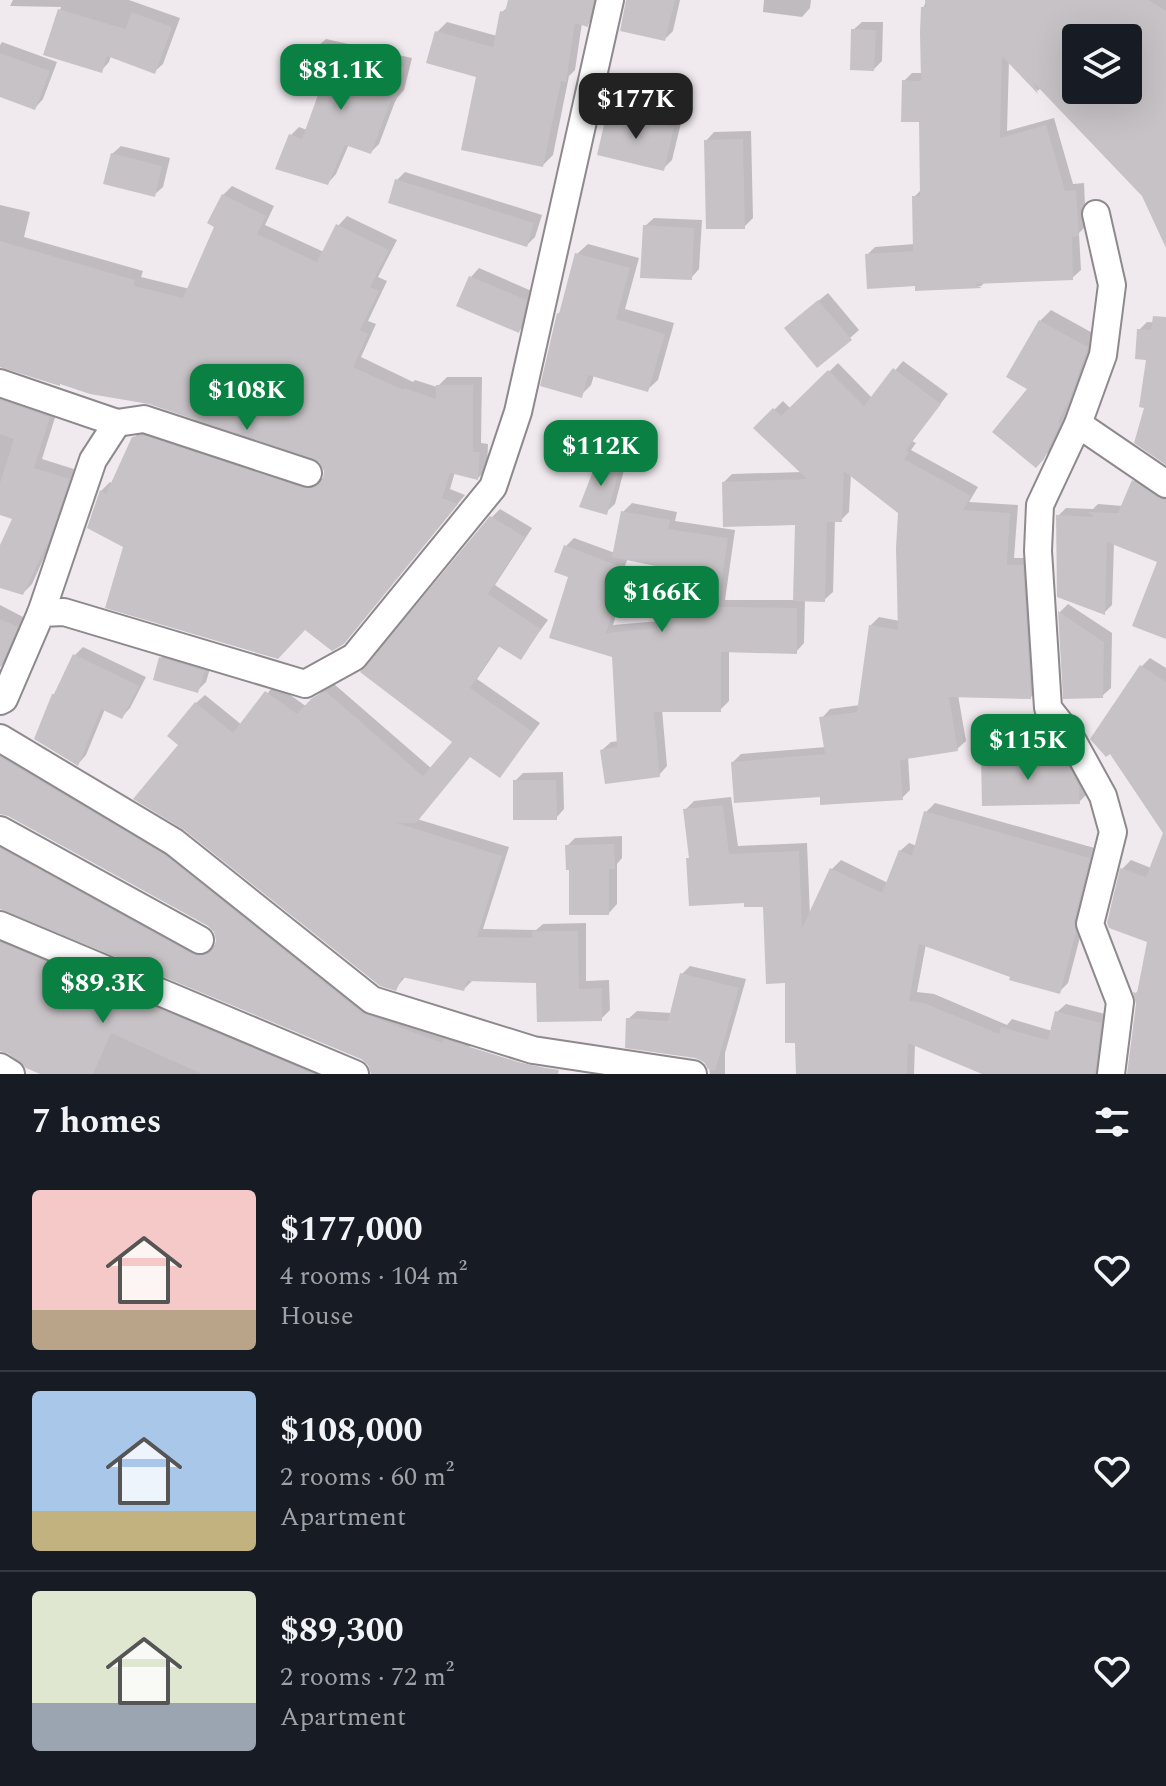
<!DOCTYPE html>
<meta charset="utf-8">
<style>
body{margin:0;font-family:Spectral,serif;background:#20242c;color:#f1f3f6;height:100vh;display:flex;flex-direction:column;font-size:30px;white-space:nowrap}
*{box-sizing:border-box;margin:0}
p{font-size:26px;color:#9ea1a6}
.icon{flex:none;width:44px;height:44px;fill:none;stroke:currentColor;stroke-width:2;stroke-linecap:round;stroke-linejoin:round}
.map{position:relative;height:1074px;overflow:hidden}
.sheet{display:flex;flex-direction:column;background:#171b24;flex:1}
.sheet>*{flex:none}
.buttons{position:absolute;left:1062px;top:24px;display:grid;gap:16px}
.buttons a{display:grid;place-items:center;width:80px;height:80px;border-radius:8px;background:#171b24;box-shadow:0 8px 32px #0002;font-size:40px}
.price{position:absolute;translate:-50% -68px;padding:0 18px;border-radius:16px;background:#0b8043;color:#fff;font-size:26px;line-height:52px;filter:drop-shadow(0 2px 4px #0008)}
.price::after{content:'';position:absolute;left:50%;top:48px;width:24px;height:18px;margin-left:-12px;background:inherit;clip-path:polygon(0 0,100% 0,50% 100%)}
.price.on{background:#222;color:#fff}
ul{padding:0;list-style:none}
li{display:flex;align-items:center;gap:24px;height:200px;padding:0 32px}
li+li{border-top:2px solid #363941}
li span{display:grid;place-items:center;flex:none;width:224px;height:160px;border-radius:8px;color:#555}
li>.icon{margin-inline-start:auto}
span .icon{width:96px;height:96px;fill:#fffc;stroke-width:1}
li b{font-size:34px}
h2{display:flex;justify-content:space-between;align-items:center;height:96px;padding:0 32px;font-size:34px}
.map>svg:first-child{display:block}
</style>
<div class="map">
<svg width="1166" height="1074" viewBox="0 0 1166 1074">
<rect width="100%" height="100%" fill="#f0eaee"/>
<g fill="#0003" fill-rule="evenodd">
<polygon points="13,0 129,0 180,18 163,64 154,72 111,56 109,62 101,71 46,54 61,7 10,6"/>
<polygon points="510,0 600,0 597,15 587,25 582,23 575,70 569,76 553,155 543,165 478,76 437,32 447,22 497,36 502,12 508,7"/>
<polygon points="627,0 680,0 673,31 665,39"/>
<polygon points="764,0 811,0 810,8 802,17 763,12"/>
<path d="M 927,0 L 1166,0 L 1166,235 L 1144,195 L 1041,87 L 1038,91 L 1009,61 L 1007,131 L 1054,118 L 1073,184 L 1084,183 L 1086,226 L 1079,233 L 1081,270 L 1072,278 L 986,281 L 981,286 L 917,289 L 917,284 L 867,255 L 875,247 L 915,244 L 914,197 L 922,189 L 921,120 L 904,81 L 912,73 L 923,73 L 923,8 ZM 1076,38 L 1128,38 L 1128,90 L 1076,90 Z"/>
<polygon points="862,22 883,22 882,61 874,69 853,30"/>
<polygon points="326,39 412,58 404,90 396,99 379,144 371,152 349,144 336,174 328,183 291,135 299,127 307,130 325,83 317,47"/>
<polygon points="2,42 57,62 43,99 35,108 0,95 0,45"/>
<polygon points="617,104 682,119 672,160 664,168 609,113"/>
<polygon points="751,131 753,218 744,227 706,141 714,132"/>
<polygon points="121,146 170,158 163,187 154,195 112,154"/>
<polygon points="405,172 542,215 535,237 527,245 397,180"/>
<polygon points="232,186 274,206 265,225 324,252 338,226 347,216 397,240 378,277 387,281 368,321 376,324 361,357 413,382 415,380 437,387 447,377 482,377 481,443 488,444 487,469 478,478 455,472 450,489 465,495 352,633 305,628 125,546 101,491 110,482 113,484 134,438 143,428 314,480 325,478 326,470 321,460 150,402 0,367 0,205 30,212 24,237 143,271 141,277 190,289 216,226 223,195"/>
<polygon points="654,218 702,220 699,269 691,278 645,226"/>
<polygon points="588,244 639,258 625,309 674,323 658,380 647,390 594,375 591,385 581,395 558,314 562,310 577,254"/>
<polygon points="479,268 534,292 527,322 519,331 471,277"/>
<polygon points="828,293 859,330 850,338 795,320"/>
<polygon points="1051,310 1098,336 1079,390 1068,410 1070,412 1054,446 1036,466 1030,389 1040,321"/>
<polygon points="1147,322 1166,323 1166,462 1147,406 1149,358 1139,330"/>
<path d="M 903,361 L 948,394 L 912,441 L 916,443 L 911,450 L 978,487 L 969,502 L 1018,505 L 1014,558 L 1031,558 L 1039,689 L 1031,697 L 958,695 L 966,741 L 957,749 L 908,757 L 910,790 L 902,798 L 822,795 L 733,762 L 741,754 L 826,747 L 822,718 L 830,709 L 860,705 L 870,626 L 879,617 L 900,621 L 900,512 L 851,474 L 849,512 L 841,520 L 835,520 L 833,592 L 824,600 L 805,599 L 804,643 L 796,652 L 729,650 L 729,701 L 720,710 L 662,710 L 667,766 L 659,775 L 602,750 L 611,742 L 619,741 L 614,656 L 570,576 L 566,546 L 574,538 L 615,553 L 623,512 L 632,503 L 677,512 L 675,521 L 735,530 L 725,600 L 795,600 L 797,523 L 724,482 L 732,474 L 802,472 L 756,428 L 783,401 L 791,409 L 838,363 L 872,398 ZM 628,558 L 672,567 L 671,620 L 613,625 L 623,593 L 615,591 Z"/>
<polygon points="0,387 58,408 42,459 77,470 58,527 32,584 23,593 0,586 0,549 15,517 0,513"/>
<polygon points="607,453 627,459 615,504 606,512 599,462"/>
<polygon points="1142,473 1166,488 1166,637 1160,561 1114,543 1112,605 1104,613 1058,516 1066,508 1093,509 1098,504 1123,506 1134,481"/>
<polygon points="500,509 532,528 495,585 548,620 520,658 500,645 477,679 540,723 500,776 471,755 417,819 509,847 483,929 536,930 543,924 586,923 586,981 609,980 610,1010 601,1019 538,981 472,981 464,989 406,976 396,988 181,745 196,703 205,695 242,725 275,684 307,707 323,690 334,684 432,769 454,742 491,518"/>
<polygon points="1068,604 1112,633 1111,688 1102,696 1065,697 1060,612"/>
<polygon points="0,605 25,618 7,660 0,667"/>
<polygon points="83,647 146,677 130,708 122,717 105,709 86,755 78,764 75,655"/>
<polygon points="170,650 212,662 206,682 198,690 161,658"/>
<polygon points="1150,658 1166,668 1166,1074 1129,1074 1138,1004 1136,993 1140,988 1149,941 1122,869 1131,860 1151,868 1165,833 1142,666"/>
<polygon points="0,742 174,846 372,1004 471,1036 469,1052 540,1067 537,1074 384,1074 362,1058 0,907 0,834 202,946 212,948 218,941 216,931 209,924 8,814 0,814"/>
<polygon points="991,750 1072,751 1087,794 1079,802 983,759"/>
<polygon points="563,772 564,809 556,818 515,781 523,773"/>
<polygon points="731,797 738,846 807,843 810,916 832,869 841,860 888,883 900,851 909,843 917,846 926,812 935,803 1098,849 1084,922 1068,983 1059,992 926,944 917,992 934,994 1007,1025 1012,1019 1052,1031 1057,1012 1066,1004 1109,1015 1107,1074 984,1074 915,1044 914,1074 798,1074 797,1041 787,981 765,905 746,901 688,859 691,856 685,810 694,801"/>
<polygon points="622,836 622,858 617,864 617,904 609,913 571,868 567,846 575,838"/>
<polygon points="0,927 346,1074 44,1074 0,1035"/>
<polygon points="690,966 746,979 725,1053 725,1074 710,1074 709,1066 696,1056 628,1019 637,1011 672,1013 682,974"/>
</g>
<g fill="#c7c2c5" fill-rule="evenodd">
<polygon points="508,0 594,0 588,27 575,23 566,82 561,81 543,167 461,150 476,77 426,63 435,31 493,47 500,11 505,12"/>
<polygon points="626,0 675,0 665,41 620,31"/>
<path d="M 925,0 L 1149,0 L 1166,11 L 1166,248 L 1142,196 L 1034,83 L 1038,94 L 1002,56 L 1000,138 L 1046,125 L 1065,191 L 1076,190 L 1079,236 L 1072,237 L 1073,280 L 974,284 L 982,288 L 915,291 L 915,286 L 867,289 L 865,254 L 913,251 L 912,196 L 920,196 L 919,122 L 901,122 L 902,80 L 921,81 L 920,32 L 921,7 L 926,7 ZM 1076,38 L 1128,38 L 1128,90 L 1076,90 Z"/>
<polygon points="58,9 125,29 132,12 172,27 155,74 107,56 102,73 43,55"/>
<polygon points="851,29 876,30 874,71 850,70"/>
<polygon points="315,46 404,67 396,101 391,100 371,154 345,145 328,185 275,169 289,134 302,139 322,84 307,81"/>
<polygon points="0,53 50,71 35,110 0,97"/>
<polygon points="607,112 674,127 664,171 597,155"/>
<polygon points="743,139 745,229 706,229 704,140"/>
<polygon points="111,153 162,166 155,197 103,184"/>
<polygon points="395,179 534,223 527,247 388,203"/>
<polygon points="222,194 266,216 257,234 317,262 336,224 389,250 370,287 379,291 360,330 368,334 353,367 403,390 404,388 436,399 436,385 473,385 473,452 480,452 478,480 450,473 442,498 458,504 344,644 332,651 305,630 278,659 105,608 123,547 87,528 100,490 106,494 132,437 143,435 304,488 318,485 323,479 324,471 319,462 149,404 90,394 60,384 60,386 0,367 0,241 135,280 134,286 183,298 214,227 207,223"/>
<polygon points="643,225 694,228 692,280 640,278"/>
<polygon points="575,253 630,268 616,319 665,334 648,392 588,375 582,398 540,386 557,313 559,314"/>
<polygon points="469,276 527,300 519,333 456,306"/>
<polygon points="818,300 852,340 817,368 784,328"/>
<polygon points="1153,316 1166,317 1166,465 1134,443 1144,408 1139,407 1146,360 1135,359 1137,329 1151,330"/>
<polygon points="1039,320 1088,347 1068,403 1058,422 1060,424 1044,459 1036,468 992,432 1027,389 1006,377"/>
<polygon points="893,368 941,404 906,450 909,453 904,459 971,496 963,510 1010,513 1007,565 1023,565 1031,699 949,697 958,751 900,760 903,800 820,805 820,797 734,803 731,762 825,754 819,717 857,712 869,625 898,630 896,548 898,513 844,471 842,522 827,522 825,602 793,601 795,525 723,527 722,482 807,479 753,428 773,408 781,416 828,370 864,406"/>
<polygon points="0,400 50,417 34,468 70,479 50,538 23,595 0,588 0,545 12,519 0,515 0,483 14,439 0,434"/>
<polygon points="597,461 620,467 607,515 579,507"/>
<polygon points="1132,480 1166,501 1166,639 1132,626 1157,562 1107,542 1105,615 1057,597 1056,515 1094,517 1088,512 1118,513"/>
<polygon points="621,511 670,520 668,529 728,538 718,607 797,608 797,654 721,652 721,712 654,712 660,777 605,784 600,750 617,747 612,657 549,638 568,577 554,572 564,545 621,567 608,599 616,602 606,633 668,627 670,569 612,557"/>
<polygon points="490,516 525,537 488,594 541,629 521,660 498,646 470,688 533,732 500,778 470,757 416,823 397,823 502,856 477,937 532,938 532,931 578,931 579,989 602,988 602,1021 537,1022 536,983 467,981 464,991 402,977 396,991 380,986 184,830 133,799 178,745 167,736 195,702 233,733 265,691 297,714 312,698 325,691 423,776 452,742 360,672"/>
<polygon points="1058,611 1104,642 1103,698 1063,699"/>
<polygon points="0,619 18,627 0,668"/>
<polygon points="73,654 139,686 122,719 101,709 78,766 34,739 52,694 54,694"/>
<polygon points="159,657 205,671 198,693 153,680"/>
<polygon points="1140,665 1166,682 1166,1074 1127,1074 1136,1004 1133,992 1137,993 1147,942 1109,928 1107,923 1120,868 1146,877 1163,833 1110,754 1106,757 1090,739"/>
<polygon points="0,757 165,855 362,1013 442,1043 444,1039 528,1065 559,1070 558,1074 371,1074 368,1065 361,1059 0,909 0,848 192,954 208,954 214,948 216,940 214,932 208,926 8,816 0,814"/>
<polygon points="1015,757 1015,760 1064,758 1079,786 1080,804 982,806 981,758"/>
<polygon points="513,780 556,780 557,820 513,820"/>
<polygon points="723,805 729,854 799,851 802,928 830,868 882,893 899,850 912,856 924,811 1090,858 1074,920 1076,932 1060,994 1009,980 1010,977 919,944 909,1001 924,1003 999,1034 1001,1027 1048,1040 1055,1011 1101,1023 1095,1074 982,1074 908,1043 907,1074 796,1074 795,1043 785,1043 785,983 766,984 763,907 744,907 744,903 689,906 686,858 689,858 683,809"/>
<polygon points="614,844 615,869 609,869 609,915 569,915 569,870 566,870 565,845"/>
<polygon points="0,942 314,1074 202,1074 111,1033 93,1074 40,1074 26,1068 9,1054 0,1051"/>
<polygon points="680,973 739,988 715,1071 708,1069 704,1062 695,1058 625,1048 626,1018 668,1021"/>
</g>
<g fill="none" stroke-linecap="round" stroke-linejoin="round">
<defs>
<g id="street">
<polyline points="1096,214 1112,285 1103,355 1078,424 1040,505 1038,551 1048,708 1070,736 1103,796 1113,832 1090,924 1120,1002 1111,1074"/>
<polyline points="0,383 117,423"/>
<polyline points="1078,424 1166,484"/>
<polyline points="41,613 93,460 117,423 144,419 308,473"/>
<polyline points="0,701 4,699 41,613 64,612 305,684 354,657 493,487 518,412 610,0"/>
<polyline points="0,738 174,842 372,1000 533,1050 693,1074"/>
<polyline points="0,830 200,940"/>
<polyline points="0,925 355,1074"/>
<polyline points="0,1067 11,1074"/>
</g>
</defs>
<use href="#street" stroke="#8e898c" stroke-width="30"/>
<use href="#street" stroke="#fff" stroke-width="26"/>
</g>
</svg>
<div class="buttons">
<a><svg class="icon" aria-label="layers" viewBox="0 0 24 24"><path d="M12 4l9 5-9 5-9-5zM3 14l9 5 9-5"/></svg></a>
</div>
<b class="price" style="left:341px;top:112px">$81.1K</b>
<b class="price on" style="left:636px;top:141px">$177K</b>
<b class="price" style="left:247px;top:432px">$108K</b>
<b class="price" style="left:601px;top:488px">$112K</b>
<b class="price" style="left:662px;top:634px">$166K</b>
<b class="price" style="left:1028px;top:782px">$115K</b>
<b class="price" style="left:103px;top:1025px">$89.3K</b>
</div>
<section class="sheet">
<h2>7 homes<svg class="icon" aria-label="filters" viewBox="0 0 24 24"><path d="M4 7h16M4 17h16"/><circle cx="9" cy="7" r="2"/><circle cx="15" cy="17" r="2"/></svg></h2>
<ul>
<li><span style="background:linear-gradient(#f6c9c9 75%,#b9a48a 0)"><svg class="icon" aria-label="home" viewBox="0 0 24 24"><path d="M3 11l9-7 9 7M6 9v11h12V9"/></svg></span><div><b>$177,000</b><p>4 rooms · 104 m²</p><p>House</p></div><svg class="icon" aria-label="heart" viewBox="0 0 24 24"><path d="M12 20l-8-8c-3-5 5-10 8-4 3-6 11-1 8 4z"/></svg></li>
<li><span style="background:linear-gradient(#a9c7e8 75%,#c2b280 0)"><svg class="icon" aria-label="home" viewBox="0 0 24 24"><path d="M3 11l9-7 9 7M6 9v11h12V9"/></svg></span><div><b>$108,000</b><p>2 rooms · 60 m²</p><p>Apartment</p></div><svg class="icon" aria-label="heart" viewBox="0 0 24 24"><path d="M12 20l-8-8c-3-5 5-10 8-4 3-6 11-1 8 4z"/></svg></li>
<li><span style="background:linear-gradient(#dfe7d0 70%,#9aa5b1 0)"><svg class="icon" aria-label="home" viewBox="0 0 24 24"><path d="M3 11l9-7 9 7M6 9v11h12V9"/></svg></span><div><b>$89,300</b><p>2 rooms · 72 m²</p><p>Apartment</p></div><svg class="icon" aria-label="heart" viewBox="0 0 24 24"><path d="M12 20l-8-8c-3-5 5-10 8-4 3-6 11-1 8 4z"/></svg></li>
</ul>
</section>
